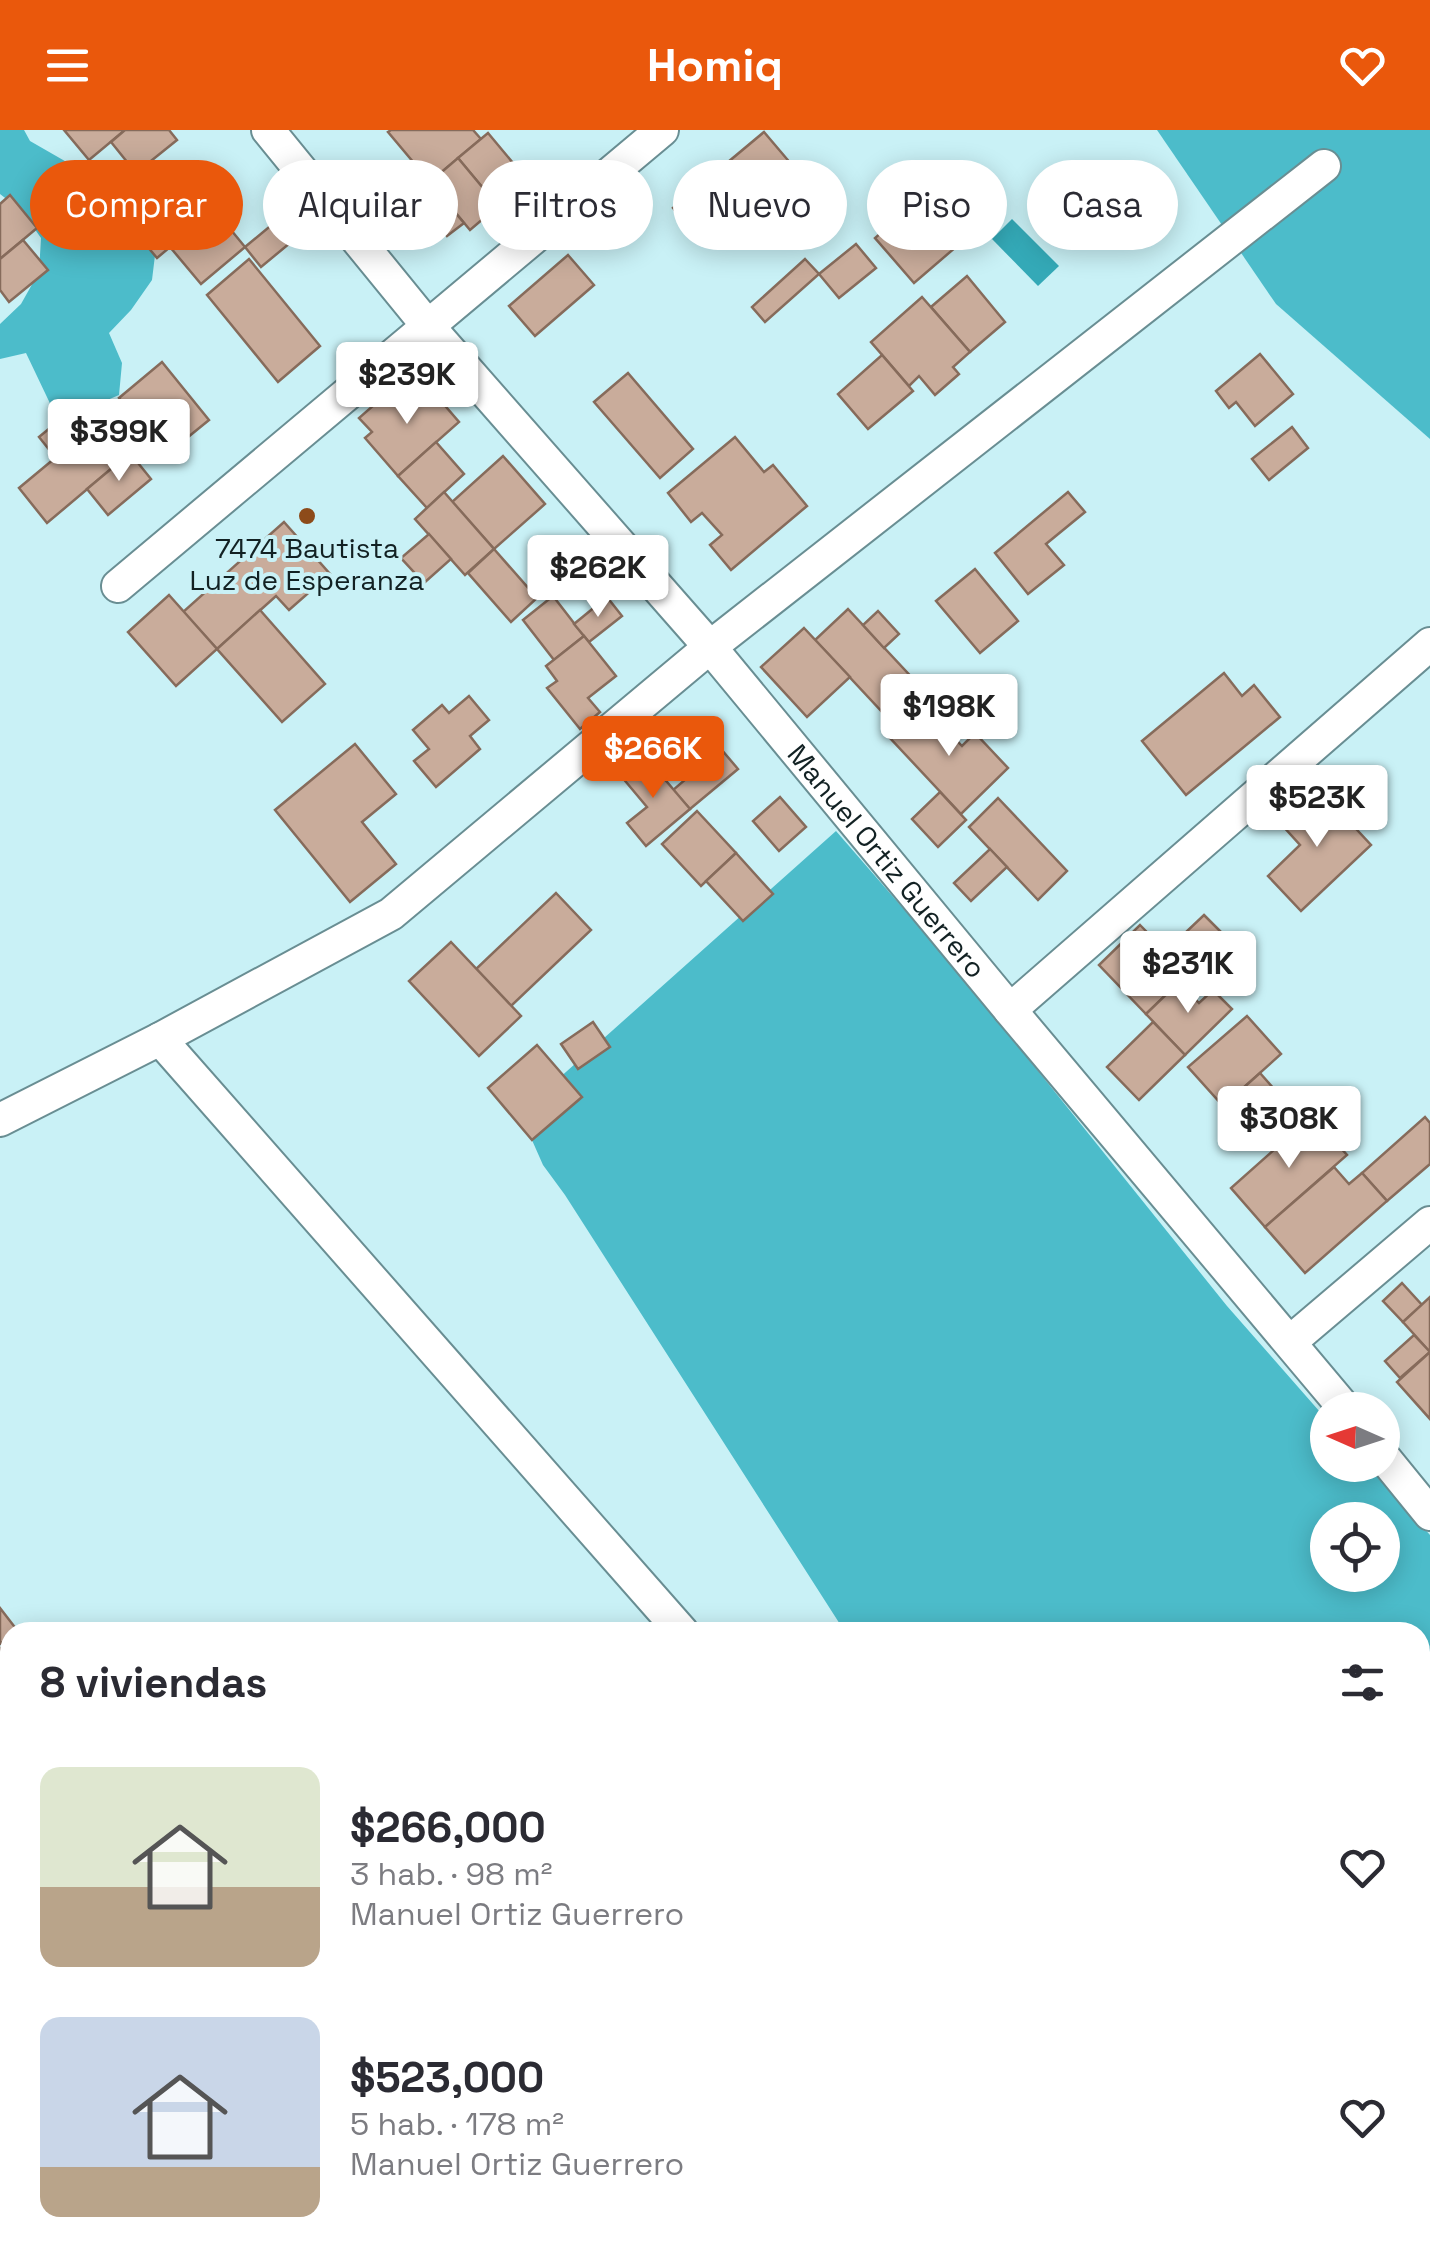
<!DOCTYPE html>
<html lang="es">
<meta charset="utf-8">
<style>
body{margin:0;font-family:"Space Grotesk",sans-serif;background:#f2f2f3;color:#2b2b33;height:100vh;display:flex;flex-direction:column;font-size:38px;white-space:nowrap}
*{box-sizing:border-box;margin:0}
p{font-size:32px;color:#7c7c81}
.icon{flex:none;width:55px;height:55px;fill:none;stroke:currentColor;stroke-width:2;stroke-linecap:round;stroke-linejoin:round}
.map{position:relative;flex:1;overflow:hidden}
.panel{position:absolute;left:0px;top:1492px;width:1430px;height:642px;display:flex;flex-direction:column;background:#fff;border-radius:30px 30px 0 0;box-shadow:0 5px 25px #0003}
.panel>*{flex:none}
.hud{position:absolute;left:30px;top:30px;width:1370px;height:90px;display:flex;gap:20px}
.needle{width:65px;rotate:273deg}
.tools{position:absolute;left:1310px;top:1262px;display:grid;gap:20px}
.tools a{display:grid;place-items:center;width:90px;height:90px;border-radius:50%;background:#fff;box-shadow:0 5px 25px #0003;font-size:50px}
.price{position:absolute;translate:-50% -85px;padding:0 22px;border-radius:10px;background:#fff;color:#222;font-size:32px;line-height:65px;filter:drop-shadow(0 2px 5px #0008)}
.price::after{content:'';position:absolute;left:50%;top:60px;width:30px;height:22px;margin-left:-15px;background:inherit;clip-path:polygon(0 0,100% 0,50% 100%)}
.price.active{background:#ea580c;color:#fff}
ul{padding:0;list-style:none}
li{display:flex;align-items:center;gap:30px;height:250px;padding:0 40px}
li span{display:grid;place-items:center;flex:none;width:280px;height:200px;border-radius:20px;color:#555}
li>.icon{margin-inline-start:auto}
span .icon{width:120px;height:120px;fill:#fffc;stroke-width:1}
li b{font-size:42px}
h2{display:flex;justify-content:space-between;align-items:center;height:120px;padding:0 40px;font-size:42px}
.chip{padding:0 35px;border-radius:45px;background:#fff;box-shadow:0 5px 25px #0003;font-size:35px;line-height:90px}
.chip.active{background:#ea580c;color:#fff}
header{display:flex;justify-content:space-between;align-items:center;height:130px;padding:0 40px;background:#ea580c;color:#fff;font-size:45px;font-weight:600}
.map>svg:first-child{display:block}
</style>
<header><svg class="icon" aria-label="menu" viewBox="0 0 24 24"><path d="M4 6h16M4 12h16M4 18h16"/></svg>Homiq<svg class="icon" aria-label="heart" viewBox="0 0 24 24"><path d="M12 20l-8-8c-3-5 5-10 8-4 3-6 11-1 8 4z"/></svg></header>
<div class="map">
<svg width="1430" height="2134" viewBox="0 0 1430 2134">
<rect width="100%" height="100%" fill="#c9f1f6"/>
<g fill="#4cbcca" fill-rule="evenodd">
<polygon points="0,0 24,0 30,11 117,61 141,87 156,117 152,150 131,180 109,203 122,233 119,265 89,278 56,286 26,223 0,229 0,194 21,174 39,142 41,108 22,81 0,64"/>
<polygon points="1157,0 1430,0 1430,309 1276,174"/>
<path d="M 836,701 L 961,845 L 1227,1176 L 1327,1290 L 1328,1335 L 1368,1335 L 1430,1405 L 1430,2134 L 678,2134 L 674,2125 L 1420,2125 L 1420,1502 L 845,1502 L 565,1065 L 543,1035 L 520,983 ZM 1328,1390 L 1382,1390 L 1382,1445 L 1328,1445 Z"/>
</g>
<polygon fill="#34a9b7" points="1012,89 1059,136 1038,156 992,109"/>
<g fill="#c9ac9b" stroke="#866b5b" stroke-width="2.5">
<polygon points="64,0 125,0 89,30"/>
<polygon points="125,0 169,0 177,10 136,43 111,12"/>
<polygon points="391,0 473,0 481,9 430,52 388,2"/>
<polygon points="764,2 792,35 700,112 673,78"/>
<polygon points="488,3 528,51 498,76 458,28"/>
<polygon points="458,28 498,76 470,100 430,52"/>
<polygon points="183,34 207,64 204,67 245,117 201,154 170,117 157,128 131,97 148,83 132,64 160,40 166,49"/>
<polygon points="947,45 969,71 954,83 971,104 914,153 875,108"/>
<polygon points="10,65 37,98 0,129 0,74"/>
<polygon points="442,67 464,93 447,106 427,80"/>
<polygon points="286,83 302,103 261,137 245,117"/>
<polygon points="23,110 48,140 9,172 0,160 0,129"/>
<polygon points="856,114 876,138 839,168 819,144"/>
<polygon points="568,125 594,155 535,206 509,176"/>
<polygon points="249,129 320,216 278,252 207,165"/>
<polygon points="805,129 819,144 765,192 752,177"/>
<polygon points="967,146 1005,192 970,222 931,177"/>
<polygon points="922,167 970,222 953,237 959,244 935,265 919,246 909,256 871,212"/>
<polygon points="1260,224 1293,264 1255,296 1236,272 1229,278 1216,261"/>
<polygon points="882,225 913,261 868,299 838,264"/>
<polygon points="162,232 209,290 166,325 119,268"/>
<polygon points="628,243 693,319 660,348 594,272"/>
<polygon points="428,256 459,292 398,346 365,308 372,302 359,288 391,260 405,276"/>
<polygon points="78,275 95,295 55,327 39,307"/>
<polygon points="102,289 130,323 47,393 19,358"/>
<polygon points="1292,297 1308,318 1269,350 1252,329"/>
<polygon points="735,307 764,342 773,335 807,376 731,440 710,415 722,405 702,383 691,392 668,363"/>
<polygon points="436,312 464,344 427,378 398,346"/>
<polygon points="130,323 151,349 108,385 87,359"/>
<polygon points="503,326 545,374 494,419 452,372"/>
<polygon points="444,362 494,419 465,445 415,389"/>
<polygon points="1068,362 1085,382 1046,414 1064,435 1028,464 995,423"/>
<polygon points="284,392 330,444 289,480 276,466 217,519 183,482"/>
<polygon points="429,404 451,429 424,453 401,428"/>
<polygon points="494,419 537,468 511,492 468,443"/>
<polygon points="975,439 1018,491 980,523 936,471"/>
<polygon points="169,465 217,519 176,556 128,502"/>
<polygon points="553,466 584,506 554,530 523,490"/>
<polygon points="607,467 622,486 589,512 574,494"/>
<polygon points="848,479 917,553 884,584 815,510"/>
<polygon points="260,480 325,554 282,592 217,519"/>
<polygon points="878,481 899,504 884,518 863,495"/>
<polygon points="804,498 850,547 807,587 761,537"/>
<polygon points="584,506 616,546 588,568 600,582 580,599 547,558 557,551 546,536"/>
<polygon points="1224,543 1242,566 1254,555 1280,587 1186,665 1142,611"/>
<polygon points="469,566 489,590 470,606 480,619 436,657 414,631 429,619 413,600 442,575 449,583"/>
<polygon points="924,576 962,616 975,603 1008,638 961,684 890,608"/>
<polygon points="355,614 396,664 362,692 396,734 350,772 275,680"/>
<polygon points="721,619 738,639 690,679 673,660"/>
<polygon points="645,626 690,679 646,716 627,693 647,677 621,646"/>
<polygon points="1319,659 1371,715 1301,781 1268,746 1300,715 1282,695"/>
<polygon points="940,662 966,690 938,717 912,689"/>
<polygon points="780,667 806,697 779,721 753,691"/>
<polygon points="998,668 1067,741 1038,770 969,697"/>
<polygon points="697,681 736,723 701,756 662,714"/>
<polygon points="990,719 1007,737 971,771 954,753"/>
<polygon points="736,723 773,764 743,791 706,751"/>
<polygon points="556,763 591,800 511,876 476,839"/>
<polygon points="1204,785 1226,807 1188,844 1166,821"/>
<polygon points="1140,795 1188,844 1146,884 1099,835"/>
<polygon points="451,812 521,886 479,926 409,851"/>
<polygon points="1179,852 1199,873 1213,860 1232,879 1185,925 1146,884"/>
<polygon points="1247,886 1281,924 1223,976 1188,937"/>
<polygon points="593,892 610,917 578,939 561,914"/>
<polygon points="1153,892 1185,925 1139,970 1107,937"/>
<polygon points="537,915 582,967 532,1010 488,958"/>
<polygon points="1260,943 1295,983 1258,1016 1223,976"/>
<polygon points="1312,986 1347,1025 1265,1097 1231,1058"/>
<polygon points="1425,987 1430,993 1430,1034 1387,1071 1362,1043"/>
<polygon points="1334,1037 1349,1054 1362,1043 1387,1071 1305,1143 1265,1097"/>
<polygon points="1402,1153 1422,1175 1403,1192 1383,1171"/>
<polygon points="1430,1167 1430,1222 1403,1192"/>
<polygon points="1414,1205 1430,1222 1400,1248 1385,1231"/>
<polygon points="1430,1222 1430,1289 1397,1252"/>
<polygon points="0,1478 17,1500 10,1502 10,1506 0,1514"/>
<polygon points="10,1510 10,1592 0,1601 0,1519"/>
<polygon points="10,1948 10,2003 0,2008 0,1954"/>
<polygon points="433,2125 423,2134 375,2134 368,2126"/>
<polygon points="466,2125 488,2125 496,2134 456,2134"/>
</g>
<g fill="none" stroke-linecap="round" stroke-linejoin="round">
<defs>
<g id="street">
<path id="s1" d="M 268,0 L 427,195 L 710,517 L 1010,880 L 1346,1280"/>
<polyline points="118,456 662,0"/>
<polyline points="1010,880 1430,514"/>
<polyline points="160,909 682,1502"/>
<polyline points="0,990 160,909 391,784 710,517 1324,36"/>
<polyline points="1290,1212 1430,1093"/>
<polyline points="1382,1325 1430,1384"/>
<polyline points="0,1713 10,1726"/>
<polyline points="0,1781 10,1793"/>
<polyline points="0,2125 10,2119"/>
<polyline points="277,2125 284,2134"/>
<polyline points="335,2125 343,2134"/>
<polyline points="1204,2125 1212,2134"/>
</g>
</defs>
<use href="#street" stroke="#698e93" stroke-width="36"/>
<use href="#street" stroke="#fff" stroke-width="32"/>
</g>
<circle fill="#8d4b1a" stroke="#c9f1f6" stroke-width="4" cx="307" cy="386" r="10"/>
<g text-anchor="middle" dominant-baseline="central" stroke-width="8" stroke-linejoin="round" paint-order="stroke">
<g font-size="28" fill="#122123" stroke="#c9f1f6">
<text x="307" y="418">7474 Bautista<tspan x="307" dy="32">Luz de Esperanza</tspan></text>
</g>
<g font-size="28" fill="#122123" stroke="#c9f1f6">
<text stroke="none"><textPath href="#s1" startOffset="958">Manuel Ortiz Guerrero</textPath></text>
</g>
</g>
</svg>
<div class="tools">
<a><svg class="needle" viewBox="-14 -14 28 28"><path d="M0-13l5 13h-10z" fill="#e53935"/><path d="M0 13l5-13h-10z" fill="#7c7c81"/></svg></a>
<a><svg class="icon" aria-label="locate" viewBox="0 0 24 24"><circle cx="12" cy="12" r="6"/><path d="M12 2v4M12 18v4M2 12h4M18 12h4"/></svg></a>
</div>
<b class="price" style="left:407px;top:297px">$239K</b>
<b class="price" style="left:119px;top:354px">$399K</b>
<b class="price" style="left:598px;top:490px">$262K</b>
<b class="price" style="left:949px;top:629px">$198K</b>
<b class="price active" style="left:653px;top:671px">$266K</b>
<b class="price" style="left:1317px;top:720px">$523K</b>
<b class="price" style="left:1188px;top:886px">$231K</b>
<b class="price" style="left:1289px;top:1041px">$308K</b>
<div class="hud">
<a class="chip active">Comprar</a>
<a class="chip">Alquilar</a>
<a class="chip">Filtros</a>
<a class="chip">Nuevo</a>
<a class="chip">Piso</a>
<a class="chip">Casa</a>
</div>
<section class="panel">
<h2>8 viviendas<svg class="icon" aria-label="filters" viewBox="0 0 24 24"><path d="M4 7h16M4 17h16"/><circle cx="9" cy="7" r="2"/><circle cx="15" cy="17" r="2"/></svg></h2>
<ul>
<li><span style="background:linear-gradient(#dfe7d0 60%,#b9a48a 0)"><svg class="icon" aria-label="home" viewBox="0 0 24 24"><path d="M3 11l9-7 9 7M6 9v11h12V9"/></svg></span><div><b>$266,000</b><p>3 hab. · 98 m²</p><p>Manuel Ortiz Guerrero</p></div><svg class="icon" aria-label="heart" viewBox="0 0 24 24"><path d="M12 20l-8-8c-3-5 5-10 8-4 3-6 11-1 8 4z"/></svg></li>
<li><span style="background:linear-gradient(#c9d6e8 75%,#b9a48a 0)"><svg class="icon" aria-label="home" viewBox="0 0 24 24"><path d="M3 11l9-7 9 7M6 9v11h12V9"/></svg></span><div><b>$523,000</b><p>5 hab. · 178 m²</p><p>Manuel Ortiz Guerrero</p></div><svg class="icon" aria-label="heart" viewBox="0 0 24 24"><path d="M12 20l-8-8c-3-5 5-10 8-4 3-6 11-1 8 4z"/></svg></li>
</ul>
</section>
</div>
